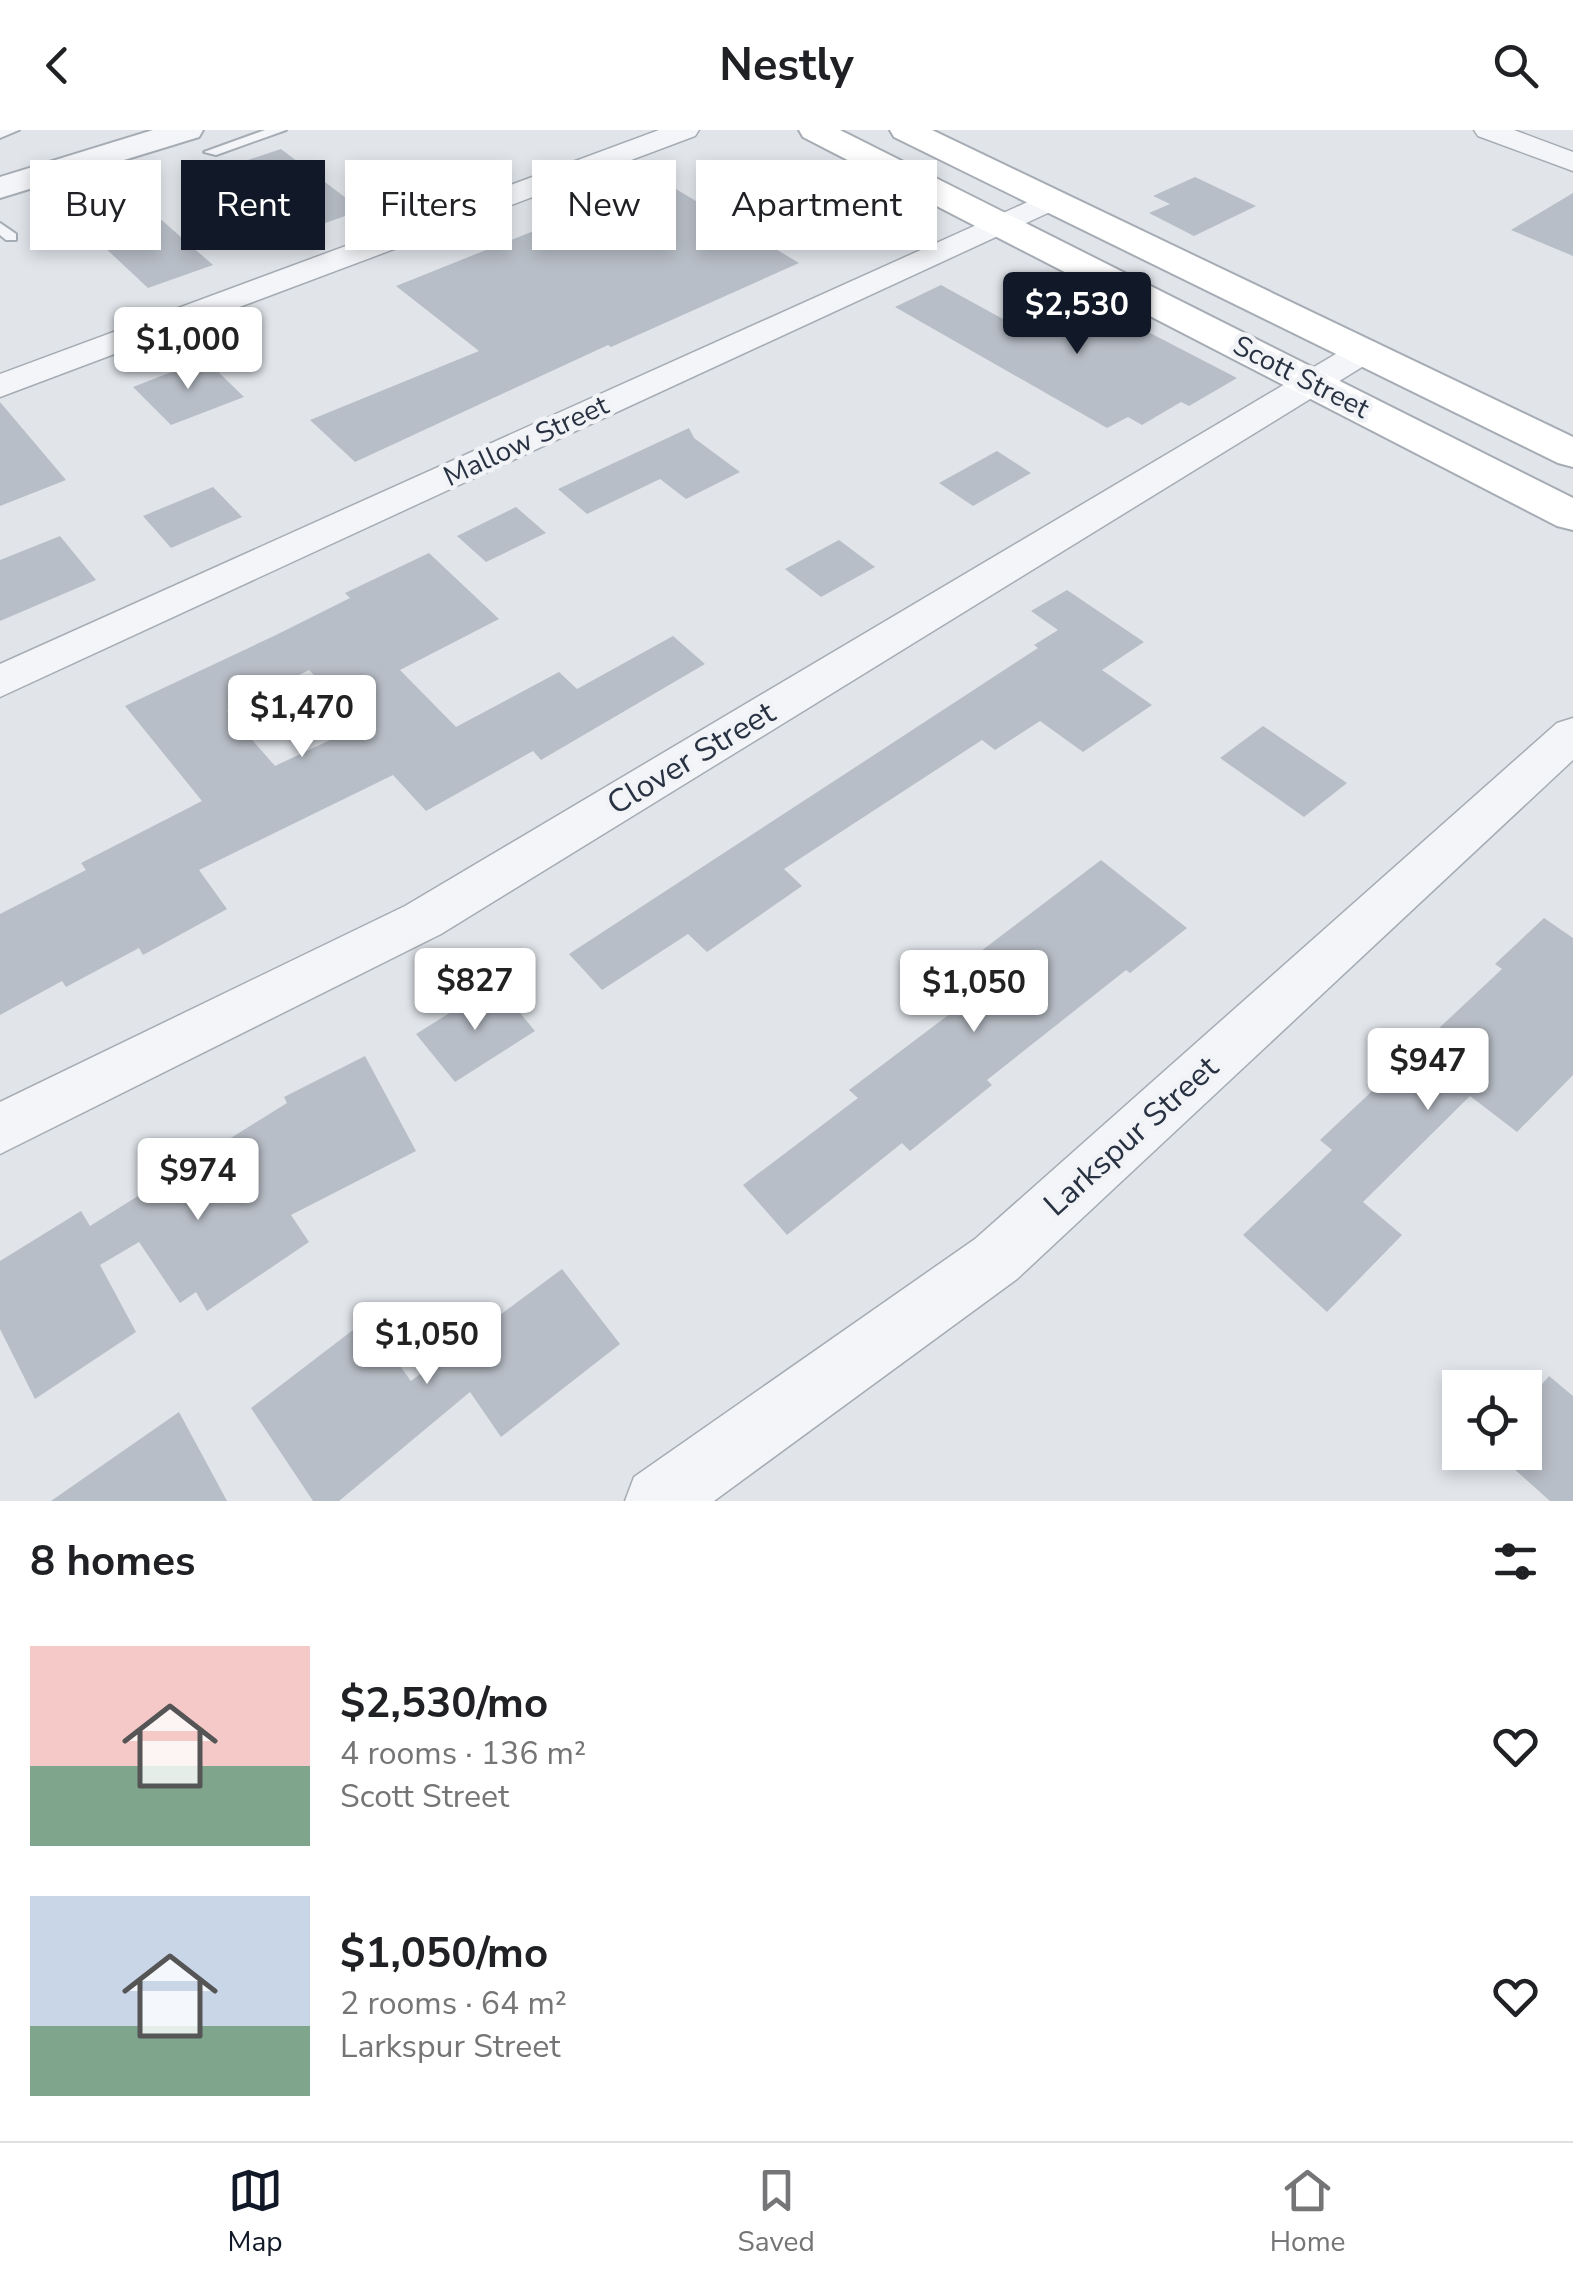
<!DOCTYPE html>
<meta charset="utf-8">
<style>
body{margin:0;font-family:"Nunito Sans",sans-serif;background:#f2f2f2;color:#202124;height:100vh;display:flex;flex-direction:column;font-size:38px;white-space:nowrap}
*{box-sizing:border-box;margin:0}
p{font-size:32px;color:#757577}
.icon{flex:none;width:55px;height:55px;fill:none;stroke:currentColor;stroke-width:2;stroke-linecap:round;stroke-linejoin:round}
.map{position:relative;height:1371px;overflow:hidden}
.sheet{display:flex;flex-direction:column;background:#fff;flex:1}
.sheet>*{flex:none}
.hud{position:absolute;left:30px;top:30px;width:1000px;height:90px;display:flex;gap:20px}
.fabs{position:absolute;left:1442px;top:1240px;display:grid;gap:20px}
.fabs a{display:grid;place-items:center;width:100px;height:100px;border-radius:0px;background:#fff;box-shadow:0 5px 15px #0003;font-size:50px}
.price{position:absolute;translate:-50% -85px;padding:0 22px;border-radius:10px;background:#fff;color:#222;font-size:32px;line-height:65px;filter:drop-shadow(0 2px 5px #0008)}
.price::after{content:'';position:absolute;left:50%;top:60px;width:30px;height:22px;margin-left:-15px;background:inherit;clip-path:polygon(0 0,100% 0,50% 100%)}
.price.active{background:#111827;color:#fff}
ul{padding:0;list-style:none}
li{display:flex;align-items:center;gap:30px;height:250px;padding:0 30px}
li span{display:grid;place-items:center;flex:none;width:280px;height:200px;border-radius:0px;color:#555}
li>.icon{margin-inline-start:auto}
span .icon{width:120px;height:120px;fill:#fffc;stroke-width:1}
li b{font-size:42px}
h2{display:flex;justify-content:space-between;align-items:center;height:120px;padding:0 30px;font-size:42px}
.pill{padding:0 35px;border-radius:0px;background:#fff;box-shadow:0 5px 15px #0003;font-size:35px;line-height:90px}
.pill.active{background:#111827;color:#fff}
header{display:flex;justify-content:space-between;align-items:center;height:130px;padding:0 30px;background:#fff;font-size:45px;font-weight:700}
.tabs{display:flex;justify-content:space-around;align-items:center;height:140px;border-top:2px solid #e0e0e0;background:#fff;font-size:28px;color:#757577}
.tabs a{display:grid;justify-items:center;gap:5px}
.tabs .active{color:#111827}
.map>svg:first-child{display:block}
</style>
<header><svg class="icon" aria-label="back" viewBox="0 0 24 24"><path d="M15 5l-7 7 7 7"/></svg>Nestly<svg class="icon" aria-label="search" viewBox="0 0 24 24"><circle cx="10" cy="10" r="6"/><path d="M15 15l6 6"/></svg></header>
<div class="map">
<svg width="1573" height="1371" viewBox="0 0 1573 1371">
<rect width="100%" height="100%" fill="#e1e5ea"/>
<g fill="#b8bec7" fill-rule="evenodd">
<polygon points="281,19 362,80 300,102 218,40"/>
<polygon points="1195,47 1256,76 1194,106 1149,83 1170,74 1153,66"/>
<polygon points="661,50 799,133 611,217 608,215 355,332 310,290 479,221 396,156"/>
<polygon points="1573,63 1573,126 1511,100"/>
<polygon points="134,66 213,135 148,158 71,86"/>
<polygon points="941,155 1014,195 1068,167 1118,194 1125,190 1237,248 1189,276 1181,272 1142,295 1128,287 1107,298 895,177"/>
<polygon points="205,229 244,267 171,295 133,257"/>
<polygon points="0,272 66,350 0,376"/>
<polygon points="689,298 694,308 740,342 686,369 660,349 587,384 558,359"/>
<polygon points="997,321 1031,343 973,376 939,353"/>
<polygon points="213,357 242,387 171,418 143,386"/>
<polygon points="516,377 546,403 486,432 457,406"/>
<polygon points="60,406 96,450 0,491 0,430"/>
<polygon points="839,410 875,437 821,467 785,439"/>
<path d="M 429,423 L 499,489 L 400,540 L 456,597 L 559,542 L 577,559 L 673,506 L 705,534 L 541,630 L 533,621 L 426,681 L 393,645 L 199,740 L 227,779 L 143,825 L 139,818 L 66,857 L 62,851 L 0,885 L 0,784 L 86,740 L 81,733 L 202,671 L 125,576 L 276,505 L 350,468 L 345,463 ZM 309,540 L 362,595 L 275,636 L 227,581 Z"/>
<polygon points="1067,460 1144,512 1102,540 1152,575 1083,622 1040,591 995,620 982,610 784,739 802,756 707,822 688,804 602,860 569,824 1038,518 1034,515 1058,500 1031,481"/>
<polygon points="1263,596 1347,653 1304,687 1220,628"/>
<polygon points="1101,730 1187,798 1130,843 1126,840 987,950 992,955 910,1021 902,1013 787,1105 743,1055 858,968 849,960 959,877 935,856"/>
<polygon points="1544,788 1573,808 1573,945 1517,1002 1470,966 1363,1072 1402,1105 1327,1182 1243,1105 1332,1020 1320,1010 1502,839 1495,834"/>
<polygon points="496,854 535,901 455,952 416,904"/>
<polygon points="365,926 416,1021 291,1085 309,1112 207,1181 196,1162 180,1173 139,1112 100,1135 136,1202 35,1269 0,1199 0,1131 81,1081 90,1096 287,973 284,967"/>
<polygon points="562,1139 620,1214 501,1307 470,1262 339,1371 313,1371 251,1278 366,1190 411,1251"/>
<polygon points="1549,1246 1573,1266 1573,1371 1550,1371 1495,1322 1525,1322 1525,1274"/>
<polygon points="179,1282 227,1371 51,1371"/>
</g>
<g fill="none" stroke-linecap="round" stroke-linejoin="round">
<defs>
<g id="service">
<polygon points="0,0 19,0 0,8"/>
<polygon points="265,0 286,0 216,25 204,22"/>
<polygon points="56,36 66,36 102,68 102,74 92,74 56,42"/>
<polygon points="0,93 16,104 16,110 6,110 0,105"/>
</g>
<g id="minor">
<polygon points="659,0 699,0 695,6 0,267 0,244"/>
<polygon points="1474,0 1514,0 1573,22 1573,41 1478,6"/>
<polygon points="1052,61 1063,64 1067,70 1063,76 0,567 0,534"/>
<polygon points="1363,212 1375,215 1380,222 1375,229 441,804 0,1024 0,972 405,776 1351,215"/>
<polygon points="1573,588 1573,630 1017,1149 714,1371 625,1371 634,1347 975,1109 1557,593"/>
</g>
<polygon id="tertiary" points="153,0 203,0 199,7 0,68 0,47"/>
<g id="secondary">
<polygon points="799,0 840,0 1573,368 1573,400 1557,396 803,7"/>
<polygon points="890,0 932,0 1573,307 1573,337 1558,333 894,7"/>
</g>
</defs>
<use href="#service" stroke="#a6acb4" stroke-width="4"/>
<use href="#minor" stroke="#a6acb4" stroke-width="3"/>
<use href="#tertiary" stroke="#a6acb4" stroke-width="4"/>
<use href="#secondary" stroke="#a6acb4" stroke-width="4"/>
<use href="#service" fill="#f4f5f8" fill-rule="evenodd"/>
<use href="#minor" fill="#f4f5f8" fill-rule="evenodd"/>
<use href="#tertiary" fill="#f4f5f8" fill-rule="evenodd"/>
<use href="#secondary" fill="#fff" fill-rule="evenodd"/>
</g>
<g text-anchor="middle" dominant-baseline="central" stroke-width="9" stroke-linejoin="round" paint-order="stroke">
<g font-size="28" fill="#293242" stroke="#f1f3f7">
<text transform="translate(1301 247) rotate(27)">Scott Street</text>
<text transform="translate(526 311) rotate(-25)">Mallow Street</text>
</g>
<g font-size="32" fill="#293242" stroke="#f1f3f7">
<text transform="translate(691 628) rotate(-31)">Clover Street</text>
<text transform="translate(1131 1006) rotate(-42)">Larkspur Street</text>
</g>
</g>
</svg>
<div class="fabs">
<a><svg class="icon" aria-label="locate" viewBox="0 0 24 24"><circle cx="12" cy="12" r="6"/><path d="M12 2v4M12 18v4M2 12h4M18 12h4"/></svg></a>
</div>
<b class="price active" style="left:1077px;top:227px">$2,530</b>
<b class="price" style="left:188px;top:262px">$1,000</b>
<b class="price" style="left:302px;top:630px">$1,470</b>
<b class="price" style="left:475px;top:903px">$827</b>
<b class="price" style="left:974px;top:905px">$1,050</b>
<b class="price" style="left:1428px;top:983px">$947</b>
<b class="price" style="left:198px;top:1093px">$974</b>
<b class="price" style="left:427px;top:1257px">$1,050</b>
<div class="hud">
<a class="pill">Buy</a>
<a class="pill active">Rent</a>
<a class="pill">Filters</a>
<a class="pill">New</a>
<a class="pill">Apartment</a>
</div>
</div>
<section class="sheet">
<h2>8 homes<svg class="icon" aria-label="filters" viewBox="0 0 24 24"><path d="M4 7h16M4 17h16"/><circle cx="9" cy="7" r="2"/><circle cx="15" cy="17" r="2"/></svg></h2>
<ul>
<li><span style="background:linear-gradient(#f6c9c9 60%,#7fa58c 0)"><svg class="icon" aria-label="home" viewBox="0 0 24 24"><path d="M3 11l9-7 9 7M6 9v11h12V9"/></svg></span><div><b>$2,530/mo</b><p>4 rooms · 136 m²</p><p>Scott Street</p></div><svg class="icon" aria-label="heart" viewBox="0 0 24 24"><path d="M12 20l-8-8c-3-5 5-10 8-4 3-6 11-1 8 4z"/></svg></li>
<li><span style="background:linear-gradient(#c9d6e8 65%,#7fa58c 0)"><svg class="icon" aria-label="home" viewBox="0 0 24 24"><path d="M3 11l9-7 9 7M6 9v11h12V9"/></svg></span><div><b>$1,050/mo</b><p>2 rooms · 64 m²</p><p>Larkspur Street</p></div><svg class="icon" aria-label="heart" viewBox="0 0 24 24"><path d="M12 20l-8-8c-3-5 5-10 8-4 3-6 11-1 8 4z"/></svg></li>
</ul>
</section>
<nav class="tabs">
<a class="active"><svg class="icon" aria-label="map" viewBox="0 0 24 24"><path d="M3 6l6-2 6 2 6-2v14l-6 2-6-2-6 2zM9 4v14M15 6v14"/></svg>Map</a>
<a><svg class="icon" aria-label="saved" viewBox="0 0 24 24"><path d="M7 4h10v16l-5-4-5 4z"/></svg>Saved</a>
<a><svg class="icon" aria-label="home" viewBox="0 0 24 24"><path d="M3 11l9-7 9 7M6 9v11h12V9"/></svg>Home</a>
</nav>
